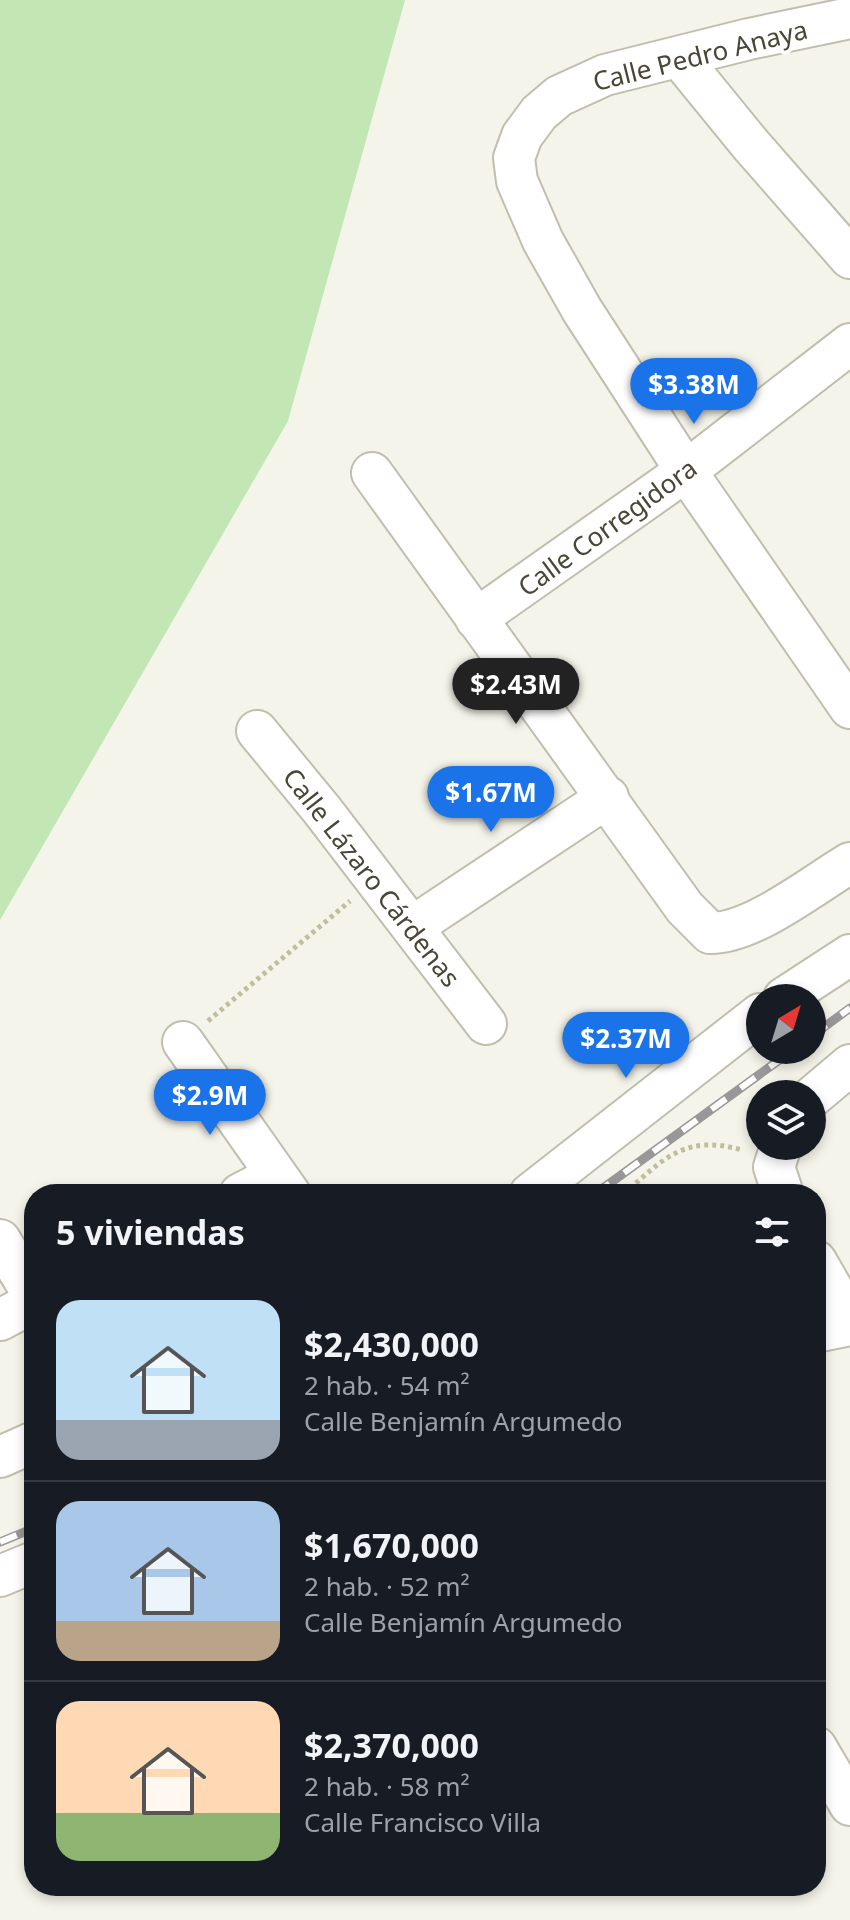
<!DOCTYPE html>
<html lang="es">
<meta charset="utf-8">
<style>
body{margin:0;font-family:"Noto Sans",sans-serif;background:#20242c;color:#f1f3f6;height:100vh;display:flex;flex-direction:column;font-size:30px;white-space:nowrap}
*{box-sizing:border-box;margin:0}
p{font-size:26px;color:#9ea1a6}
.icon{flex:none;width:44px;height:44px;fill:none;stroke:currentColor;stroke-width:2;stroke-linecap:round;stroke-linejoin:round}
.map{position:relative;flex:1;overflow:hidden}
.side{position:absolute;left:24px;top:1184px;width:802px;height:712px;display:flex;flex-direction:column;background:#171b24;border-radius:32px;box-shadow:0 4px 12px #0003}
.side>*{flex:none}
.needle{width:52px;rotate:38deg}
.buttons{position:absolute;left:746px;top:984px;display:grid;gap:16px}
.buttons a{display:grid;place-items:center;width:80px;height:80px;border-radius:50%;background:#171b24;box-shadow:0 4px 12px #0003;font-size:40px}
.price{position:absolute;translate:-50% -68px;padding:0 18px;border-radius:28px;background:#1a73e8;color:#fff;font-size:26px;line-height:52px;filter:drop-shadow(0 2px 4px #0008)}
.price::after{content:'';position:absolute;left:50%;top:48px;width:24px;height:18px;margin-left:-12px;background:inherit;clip-path:polygon(0 0,100% 0,50% 100%)}
.price.selected{background:#222;color:#fff}
ul{padding:0;list-style:none}
li{display:flex;align-items:center;gap:24px;height:200px;padding:0 32px}
li+li{border-top:2px solid #363941}
li span{display:grid;place-items:center;flex:none;width:224px;height:160px;border-radius:24px;color:#555}
li>.icon{margin-inline-start:auto}
span .icon{width:96px;height:96px;fill:#fffc;stroke-width:1}
li b{font-size:34px}
h2{display:flex;justify-content:space-between;align-items:center;height:96px;padding:0 32px;font-size:34px}
.map>svg:first-child{display:block}
</style>
<div class="map">
<svg width="850" height="1920" viewBox="0 0 850 1920">
<rect width="100%" height="100%" fill="#f5f4ea"/>
<polygon fill="#c3e7b4" points="0,0 405,0 288,421 0,920"/>
<g fill="none" stroke-linecap="round" stroke-linejoin="round">
<defs>
<g id="minor">
<polyline points="850,18 749,39 605,75 559,96 539,113 522,136 514,158 517,181 543,241 582,310 686,471 850,708"/>
<polyline points="680,58 751,145 850,258"/>
<path d="M 372,473 L 685,908 L 710,933 C 752,934 813,885 850,863"/>
<polyline points="476,619 686,471 850,344"/>
<polyline points="257,731 322,810 486,1024"/>
<polyline points="412,927 608,797"/>
<polyline points="784,998 850,955"/>
<polyline points="183,1042 290,1194"/>
<polyline points="812,1097 850,1065"/>
<polyline points="781,1146 774,1167 783,1194"/>
<polyline points="240,1194 276,1175"/>
<polyline points="530,1194 760,1014"/>
<polyline points="0,1240 34,1296"/>
<polyline points="816,1261 850,1320"/>
<polyline points="0,1320 34,1302"/>
<polyline points="816,1332 850,1325"/>
<polyline points="0,1457 34,1442"/>
<polyline points="0,1576 34,1562"/>
<polyline points="816,1747 850,1805"/>
</g>
</defs>
<use href="#minor" stroke="#c0bead" stroke-width="44"/>
<g stroke="#c1be9e" stroke-width="5" stroke-dasharray="4 4" stroke-linecap="butt">
<polyline points="208,1021 350,901"/>
<path d="M 624,1194 C 664,1158 685,1134 742,1150"/>
</g>
<use href="#minor" stroke="#fff" stroke-width="40"/>
<defs>
<g id="rail">
<polyline points="812,1036 850,1008"/>
<polyline points="595,1194 793,1050"/>
<polyline points="0,1542 34,1528"/>
</g>
</defs>
<use href="#rail" stroke="#989898" stroke-width="9"/>
<use href="#rail" stroke="#fff" stroke-width="6" stroke-dasharray="18" stroke-linecap="butt"/>
</g>
<g text-anchor="middle" dominant-baseline="central" stroke-width="8" stroke-linejoin="round" paint-order="stroke">
<g font-size="26" fill="#494638" stroke="#fff">
<text transform="translate(700 55) rotate(-14)">Calle Pedro Anaya</text>
<text transform="translate(607 527) rotate(-36)">Calle Corregidora</text>
<text transform="translate(372 877) rotate(52)">Calle Lázaro Cárdenas</text>
</g>
</g>
</svg>
<div class="buttons">
<a><svg class="needle" viewBox="-14 -14 28 28"><path d="M0-13l5 13h-10z" fill="#e53935"/><path d="M0 13l5-13h-10z" fill="#9ea1a6"/></svg></a>
<a><svg class="icon" aria-label="layers" viewBox="0 0 24 24"><path d="M12 4l9 5-9 5-9-5zM3 14l9 5 9-5"/></svg></a>
</div>
<b class="price" style="left:694px;top:426px">$3.38M</b>
<b class="price selected" style="left:516px;top:726px">$2.43M</b>
<b class="price" style="left:491px;top:834px">$1.67M</b>
<b class="price" style="left:626px;top:1080px">$2.37M</b>
<b class="price" style="left:210px;top:1137px">$2.9M</b>
<section class="side">
<h2>5 viviendas<svg class="icon" aria-label="filters" viewBox="0 0 24 24"><path d="M4 7h16M4 17h16"/><circle cx="9" cy="7" r="2"/><circle cx="15" cy="17" r="2"/></svg></h2>
<ul>
<li><span style="background:linear-gradient(#bfe0f5 75%,#9aa5b1 0)"><svg class="icon" aria-label="home" viewBox="0 0 24 24"><path d="M3 11l9-7 9 7M6 9v11h12V9"/></svg></span><div><b>$2,430,000</b><p>2 hab. · 54 m²</p><p>Calle Benjamín Argumedo</p></div></li>
<li><span style="background:linear-gradient(#a9c7e8 75%,#b9a48a 0)"><svg class="icon" aria-label="home" viewBox="0 0 24 24"><path d="M3 11l9-7 9 7M6 9v11h12V9"/></svg></span><div><b>$1,670,000</b><p>2 hab. · 52 m²</p><p>Calle Benjamín Argumedo</p></div></li>
<li><span style="background:linear-gradient(#ffd9b3 70%,#8fb573 0)"><svg class="icon" aria-label="home" viewBox="0 0 24 24"><path d="M3 11l9-7 9 7M6 9v11h12V9"/></svg></span><div><b>$2,370,000</b><p>2 hab. · 58 m²</p><p>Calle Francisco Villa</p></div></li>
</ul>
</section>
</div>
